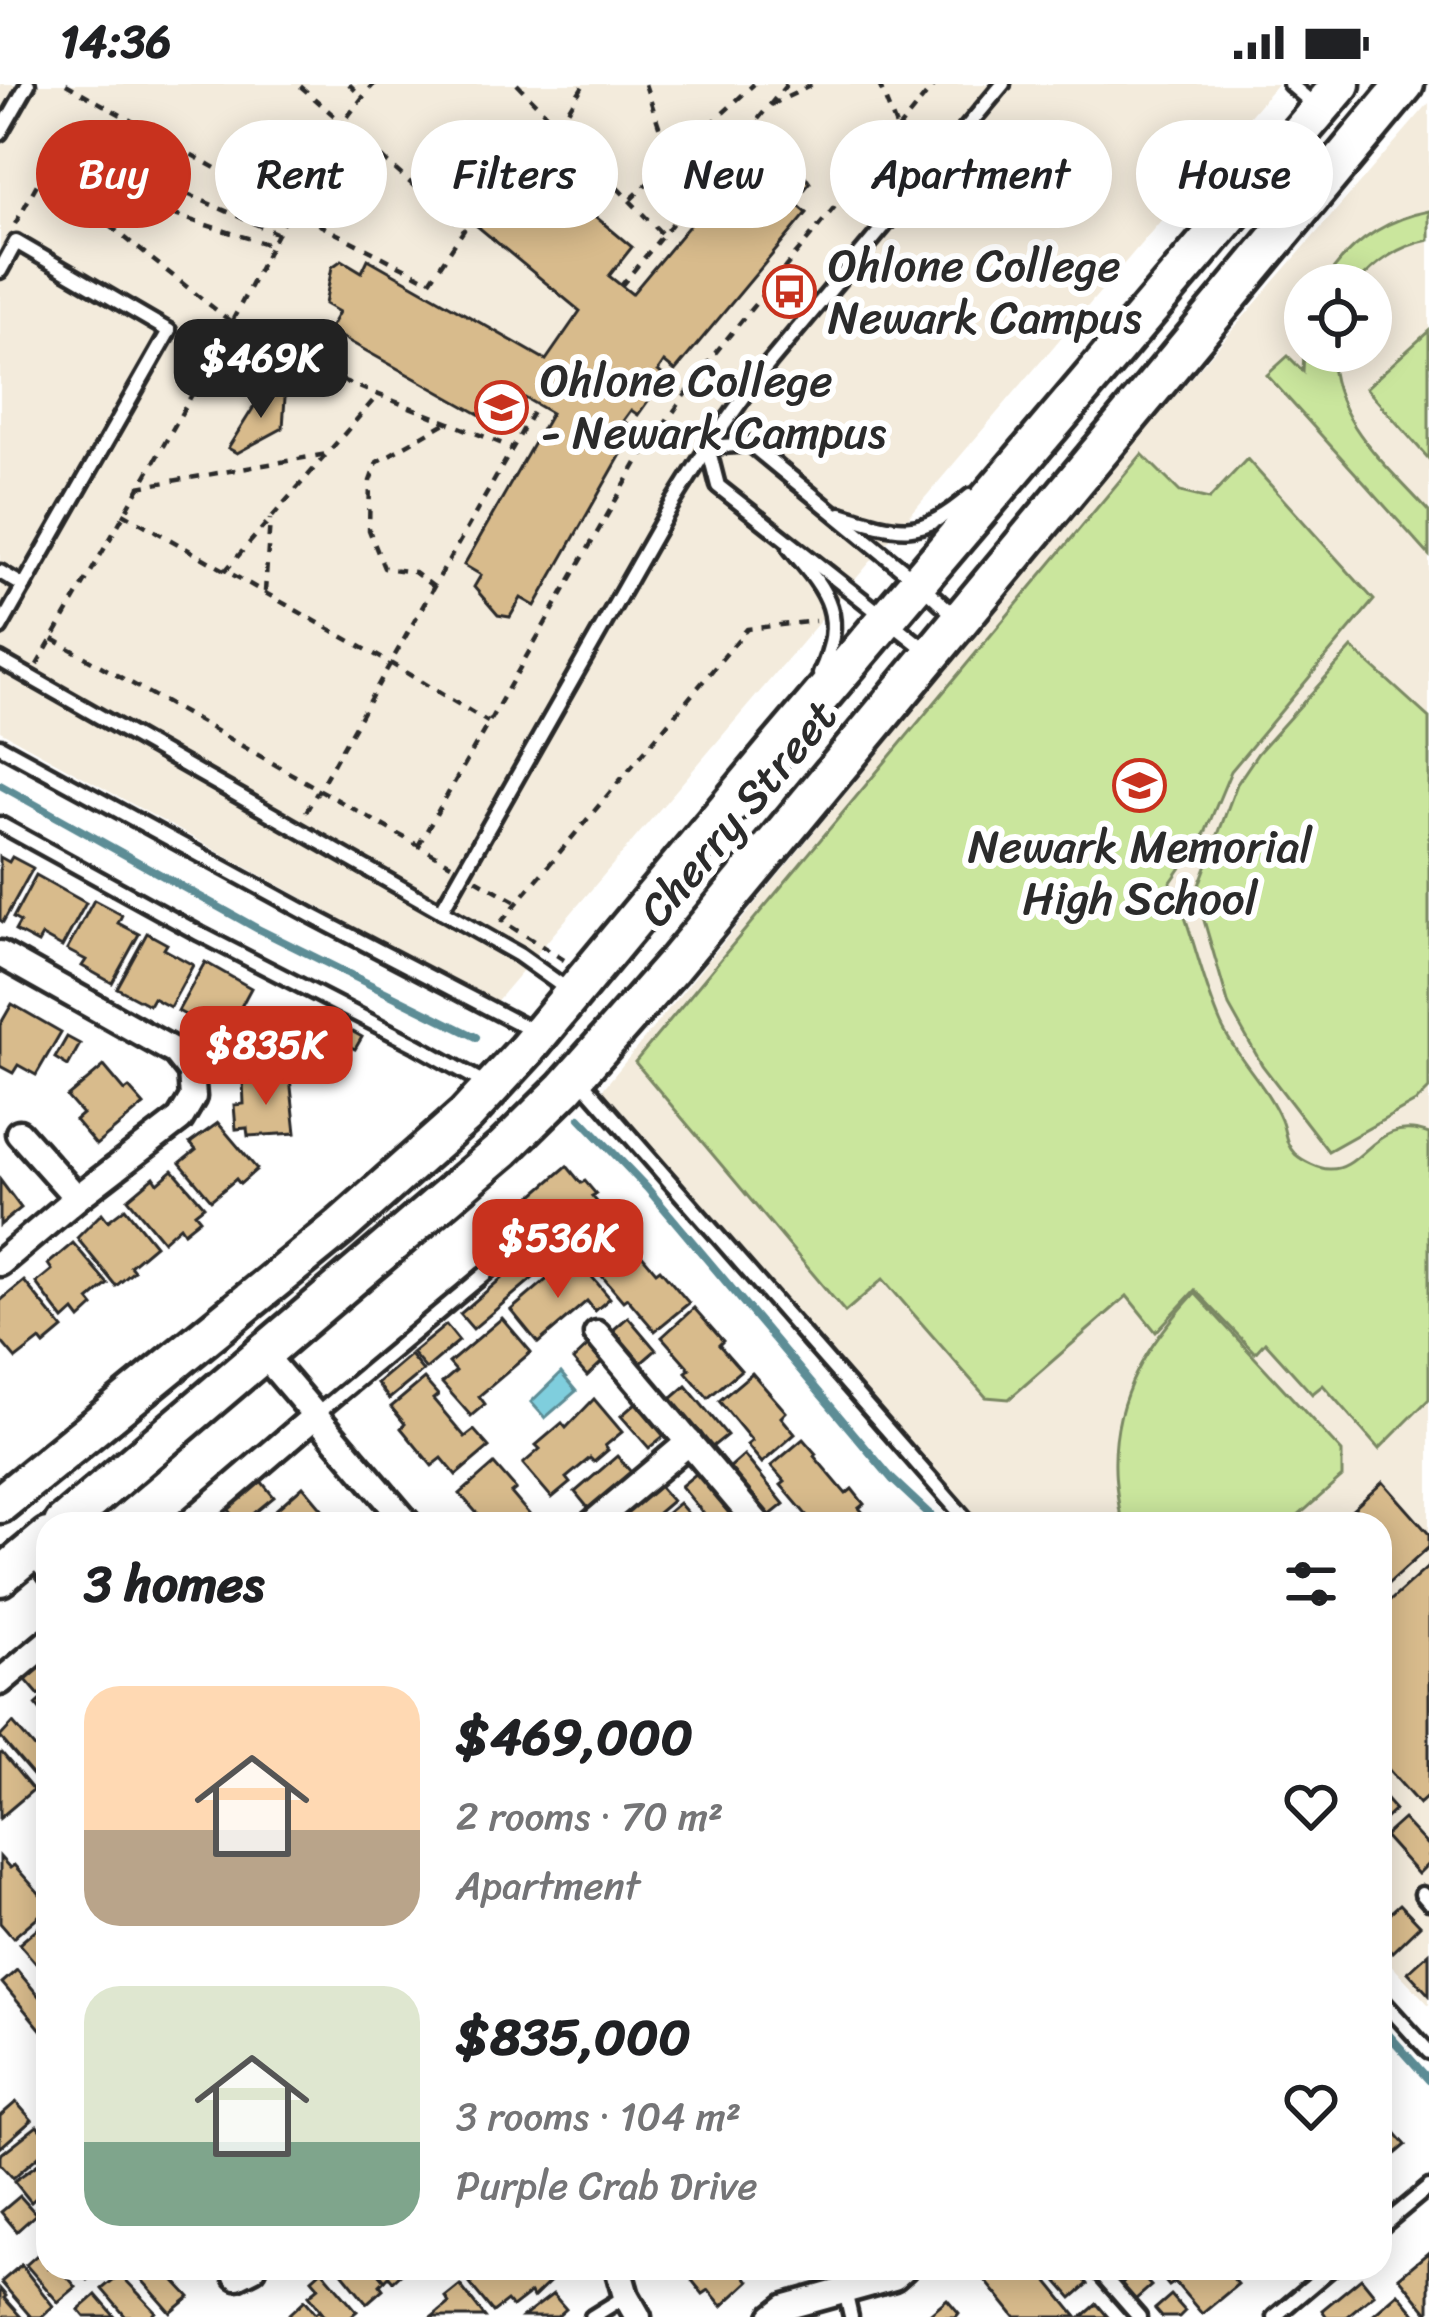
<!DOCTYPE html>
<meta charset="utf-8">
<style>
body{margin:0;font-family:Sriracha,sans-serif;background:#f2f2f2;color:#202124;height:100vh;display:flex;flex-direction:column;font-size:45px;white-space:nowrap}
*{box-sizing:border-box;margin:0}
p{font-size:39px;color:#757577}
.icon{flex:none;width:66px;height:66px;fill:none;stroke:currentColor;stroke-width:2;stroke-linecap:round;stroke-linejoin:round}
.map{position:relative;flex:1;overflow:hidden}
.drawer{position:absolute;left:36px;top:1428px;width:1356px;height:768px;display:flex;flex-direction:column;background:#fff;border-radius:36px;box-shadow:0 6px 30px #0003}
.drawer>*{flex:none}
.guide{position:absolute;left:36px;top:36px;width:1359px;height:108px;display:flex;gap:24px}
.tools{position:absolute;left:1284px;top:180px;display:grid;gap:24px}
.tools a{display:grid;place-items:center;width:108px;height:108px;border-radius:50%;background:#fff;box-shadow:0 6px 30px #0003;font-size:60px}
.price{position:absolute;translate:-50% -102px;padding:0 27px;border-radius:24px;background:#c8321e;color:#fff;font-size:39px;line-height:78px;filter:drop-shadow(0 3px 6px #0008)}
.price::after{content:'';position:absolute;left:50%;top:72px;width:36px;height:27px;margin-left:-18px;background:inherit;clip-path:polygon(0 0,100% 0,50% 100%)}
.price.active{background:#222;color:#fff}
ul{padding:0;list-style:none}
li{display:flex;align-items:center;gap:36px;height:300px;padding:0 48px}
li span{display:grid;place-items:center;flex:none;width:336px;height:240px;border-radius:36px;color:#555}
li>.icon{margin-inline-start:auto}
span .icon{width:144px;height:144px;fill:#fffc;stroke-width:1}
li b{font-size:51px}
h2{display:flex;justify-content:space-between;align-items:center;height:144px;padding:0 48px;font-size:51px}
.tag{padding:0 42px;border-radius:54px;background:#fff;box-shadow:0 6px 30px #0003;font-size:42px;line-height:108px}
.tag.active{background:#c8321e;color:#fff}
.status{display:flex;justify-content:space-between;align-items:center;height:84px;padding:0 60px;background:#fff;direction:ltr}
.status svg{height:33px;fill:currentColor}
.map>svg:first-child{display:block}
</style>
<div class="status"><b>14:36</b><svg viewBox="0 0 49 12"><path d="M0 12V9h3v3zM5 12V6h3v6zM10 12V3h3v9zM15 12V0h3v12zM26 1h20v11H26zM47 4h2v5h-2z"/></svg></div>
<div class="map">
<svg width="1429" height="2233" viewBox="0 0 1429 2233">
<rect width="100%" height="100%" fill="#fff"/>
<filter id="ink" filterUnits="userSpaceOnUse"><feTurbulence type="fractalNoise" baseFrequency=".00833" numOctaves="2"/><feDisplacementMap in="SourceGraphic" scale="24" xChannelSelector="R" yChannelSelector="G"/><feConvolveMatrix kernelMatrix="1 2 1 2 8 2 1 2 1" color-interpolation-filters="sRGB"/></filter>
<g filter="url(#ink)">
<g fill="#f3ebdc" fill-rule="evenodd">
<polygon points="0,0 1277,0 494,920 0,647"/>
<path d="M 1429,19 L 1429,1921 L 1380,1869 L 1380,1440 L 982,1440 L 598,1011 L 1105,393 ZM 1305,201 L 1371,201 L 1371,267 L 1305,267 Z"/>
</g>
<g fill="#cae69d" stroke="#7a8864" stroke-width="3">
<path d="M 1429,127 L 1429,156 C 1398,162 1376,178 1356,201 L 1322,201 C 1348,161 1382,136 1429,127 Z"/>
<path d="M 1305,247 L 1305,267 L 1331,267 C 1332,338 1385,379 1429,428 L 1429,471 L 1267,291 L 1288,272 L 1303,287 Z"/>
<polygon points="1429,247 1429,375 1366,304"/>
<path d="M 1142,370 L 1180,408 L 1209,415 L 1247,375 L 1374,516 L 1231,687 L 1205,749 L 1171,798 C 1170,813 1176,821 1185,833 C 1197,868 1206,906 1221,940 C 1236,974 1267,1001 1281,1036 C 1286,1048 1285,1060 1295,1070 C 1303,1077 1319,1085 1329,1085 C 1364,1087 1375,1030 1429,1050 L 1429,1315 L 1379,1365 L 1323,1301 L 1312,1310 L 1265,1258 L 1255,1269 L 1195,1206 L 1156,1248 L 1127,1212 L 1009,1315 L 986,1313 L 883,1195 L 845,1228 L 635,978 Z"/>
<polygon points="1352,564 1429,634 1429,1005 1417,1017 1328,1067 1262,981 1229,922 1196,809 1237,700 1258,669"/>
<path d="M 1195,1209 L 1342,1368 L 1342,1393 L 1289,1440 L 1122,1440 C 1119,1422 1115,1402 1115,1384 C 1113,1311 1148,1260 1195,1209 Z"/>
</g>
<polygon fill="#7fcedd" stroke="#5d8d96" stroke-width="3" points="561,1289 576,1307 545,1334 531,1318"/>
<g fill="none" stroke-linecap="round" stroke-linejoin="round">
<g stroke="#5d8d96" stroke-width="8">
<polyline points="0,701 258,845 476,953"/>
<polyline points="580,1034 647,1104 892,1395 940,1440"/>
<polyline points="1380,1941 1429,1996"/>
</g>
</g>
<g fill="#d8bb8c" stroke="#2b2b2b" stroke-width="3">
<polygon points="501,54 632,163 609,192 632,210 744,76 758,87 768,76 803,89 810,99 794,118 807,129 675,287 664,278 658,287 665,293 638,331 631,326 623,337 636,344 535,522 521,514 510,533 498,531 474,503 481,491 464,481 551,329 525,314 507,346 329,246 339,228 325,220 332,183 342,176 362,188 368,175 546,276 580,227 448,118 460,103 441,88 445,78 478,60 489,68"/>
<polygon points="267,302 285,313 283,344 237,369 228,364"/>
<polygon points="0,773 9,778 12,773 33,784 3,838 0,836"/>
<polygon points="36,791 86,819 62,863 42,852 38,859 15,847 20,838 13,834"/>
<polygon points="94,816 122,831 118,839 139,850 112,899 82,882 86,876 67,866"/>
<polygon points="147,849 167,860 164,865 193,881 170,923 153,914 149,921 117,904"/>
<polygon points="205,878 251,904 222,958 193,941 196,937 178,927"/>
<polygon points="12,920 61,948 36,991 18,981 13,989 0,982 0,941"/>
<polygon points="306,931 308,954 302,955 304,988 255,991 254,971 244,972 242,954 245,954 244,942 249,935"/>
<polygon points="348,945 362,953 355,965 341,958"/>
<polygon points="67,953 80,960 68,982 55,974"/>
<polygon points="104,982 125,1007 129,1004 144,1021 96,1061 75,1036 82,1030 67,1013"/>
<polygon points="290,994 296,1049 248,1052 247,1044 236,1045 234,1021 244,1020 243,997"/>
<polygon points="218,1039 257,1085 240,1100 236,1095 211,1116 180,1079 196,1066 190,1059"/>
<polygon points="567,1082 581,1099 585,1097 596,1110 592,1112 656,1188 660,1185 689,1219 655,1247 627,1214 623,1217 558,1140 561,1138 551,1126 548,1128 533,1111"/>
<polygon points="173,1086 204,1122 195,1129 200,1135 184,1148 180,1142 163,1157 128,1115 154,1093 158,1099"/>
<polygon points="0,1096 21,1124 0,1141"/>
<polygon points="125,1124 155,1161 130,1182 134,1187 116,1202 77,1154 102,1129 108,1137"/>
<polygon points="73,1159 108,1200 89,1216 94,1222 80,1235 74,1227 64,1236 36,1199 52,1186 48,1180"/>
<polygon points="540,1161 553,1177 473,1245 460,1230"/>
<polygon points="581,1180 610,1214 595,1227 587,1217 538,1259 511,1226 560,1184 568,1192"/>
<polygon points="24,1197 63,1245 44,1261 40,1256 16,1275 0,1256 0,1217"/>
<polygon points="694,1224 723,1257 719,1261 741,1286 708,1314 686,1288 690,1285 662,1253"/>
<polygon points="628,1233 656,1266 640,1280 612,1247"/>
<polygon points="502,1234 531,1268 479,1312 485,1320 471,1332 442,1299 456,1287 449,1279"/>
<polygon points="446,1241 459,1257 426,1285 412,1269"/>
<polygon points="588,1262 602,1278 587,1292 573,1276"/>
<polygon points="410,1271 423,1287 389,1315 377,1299"/>
<polygon points="752,1289 786,1328 781,1333 795,1350 762,1379 747,1361 752,1357 719,1317"/>
<polygon points="424,1295 438,1311 433,1315 465,1353 474,1346 489,1363 456,1391 442,1374 432,1382 401,1344 405,1340 391,1323"/>
<polygon points="686,1302 727,1351 711,1364 671,1315"/>
<polygon points="594,1315 622,1348 605,1362 608,1366 594,1378 590,1374 566,1394 570,1399 552,1414 523,1380 540,1365 536,1361 562,1339 566,1344"/>
<polygon points="637,1318 665,1351 649,1364 621,1332"/>
<polygon points="803,1355 816,1370 814,1372 846,1410 852,1405 864,1420 859,1424 873,1440 822,1440 819,1436 814,1440 781,1401 785,1398 771,1382"/>
<polygon points="744,1371 784,1420 768,1433 728,1385"/>
<polygon points="617,1372 631,1388 589,1425 575,1408"/>
<polygon points="494,1380 516,1405 511,1409 534,1436 529,1440 479,1440 477,1437 481,1434 460,1410"/>
<polygon points="697,1389 738,1440 712,1440 681,1402"/>
<polygon points="261,1397 274,1413 241,1440 228,1425"/>
<polygon points="1383,1398 1429,1450 1429,1463 1380,1507 1380,1440 1337,1440"/>
<polygon points="303,1402 335,1440 278,1440 270,1431"/>
<polygon points="659,1402 672,1417 645,1440 635,1440 626,1430"/>
<polygon points="679,1419 697,1440 654,1440"/>
<polygon points="1429,1482 1429,1711 1419,1720 1380,1676 1380,1526"/>
<polygon points="48,1577 48,1603 39,1611 26,1596"/>
<polygon points="48,1610 48,1636 36,1621"/>
<polygon points="13,1639 48,1679 48,1709 0,1653"/>
<polygon points="2,1669 33,1706 0,1734 0,1670"/>
<polygon points="1380,1709 1395,1726 1380,1740"/>
<polygon points="1403,1735 1429,1763 1429,1779 1418,1790 1384,1752"/>
<polygon points="0,1773 10,1784 14,1781 48,1819 48,1824 13,1854 0,1839"/>
<polygon points="1400,1820 1420,1841 1392,1868 1380,1855 1380,1838"/>
<polygon points="48,1835 48,1893 19,1860"/>
<polygon points="1429,1869 1429,1911 1408,1888"/>
<polygon points="17,1886 48,1923 48,1954 2,1899"/>
<polygon points="16,2018 32,2036 0,2064 0,2032"/>
<polygon points="1380,2031 1406,2061 1380,2083"/>
<polygon points="37,2042 48,2055 48,2064 13,2094 0,2080 0,2071"/>
<polygon points="48,2073 48,2103 31,2118 14,2097"/>
<polygon points="20,2112 36,2130 17,2147 1,2128"/>
<polygon points="46,2114 48,2115 48,2137 36,2123"/>
<polygon points="44,2165 48,2170 48,2184 60,2184 76,2203 58,2218 26,2181"/>
<polygon points="1429,2168 1429,2230 1399,2193"/>
<polygon points="21,2181 53,2222 41,2233 31,2233 1,2198"/>
<polygon points="77,2184 103,2184 88,2196"/>
<polygon points="143,2184 163,2184 190,2213 171,2229 137,2190"/>
<polygon points="342,2184 375,2184 385,2196 380,2201 383,2205 367,2219 340,2186"/>
<polygon points="375,2184 407,2184 393,2197 389,2192 385,2196"/>
<polygon points="489,2184 560,2184 562,2186 533,2214 530,2209 512,2223 507,2217 493,2228 470,2200"/>
<polygon points="682,2184 746,2184 742,2188 749,2197 722,2222 709,2206 703,2210"/>
<polygon points="990,2184 1037,2184 1077,2233 1015,2233 981,2191"/>
<polygon points="1074,2184 1088,2200 1072,2214 1058,2198"/>
<polygon points="1154,2184 1224,2184 1238,2200 1202,2230 1175,2198 1169,2202"/>
<polygon points="322,2186 357,2227 350,2233 326,2233 309,2211 319,2203 312,2195"/>
<polygon points="1136,2186 1151,2202 1135,2216 1121,2200"/>
<polygon points="120,2190 156,2228 151,2233 126,2233 102,2205"/>
<polygon points="1361,2194 1374,2210 1346,2233 1327,2233 1322,2226"/>
<polygon points="460,2201 485,2233 432,2233 449,2219 445,2213"/>
<polygon points="0,2205 6,2212 4,2214 21,2233 0,2233"/>
<polygon points="1398,2209 1418,2233 1370,2233"/>
<polygon points="553,2210 566,2225 557,2233 523,2233"/>
<polygon points="96,2211 115,2233 85,2233 79,2226"/>
<polygon points="1171,2211 1185,2227 1179,2233 1162,2233 1155,2225"/>
<polygon points="947,2215 959,2229 956,2233 926,2233"/>
<polygon points="305,2216 316,2229 320,2226 326,2233 292,2233 290,2230"/>
<polygon points="1097,2220 1108,2233 1082,2233"/>
</g>
<g fill="none" stroke-linecap="round" stroke-linejoin="round">
<defs>
<g id="lane">
<polyline points="1290,0 1318,24"/>
<polyline points="0,49 28,0"/>
<polyline points="0,187 16,158 169,247 0,544"/>
<polyline points="708,363 750,360 918,498 955,532"/>
<polyline points="708,363 718,402 926,566"/>
<path d="M 841,430 C 902,449 919,455 970,412"/>
<path d="M 790,464 C 827,508 848,530 820,590"/>
<polyline points="0,488 24,502"/>
<polyline points="0,576 519,871 568,906"/>
<polyline points="0,662 316,834 533,947"/>
<polyline points="0,740 200,850 416,961 486,1000"/>
<polyline points="441,827 671,422 708,363 761,289 1003,0"/>
<polyline points="579,994 970,1440"/>
<polyline points="316,1331 541,1143"/>
<polyline points="30,1471 48,1494"/>
<polyline points="1422,1810 1429,1818"/>
<polyline points="1380,1914 1429,1968"/>
<polyline points="1380,2144 1429,2103"/>
<polyline points="1096,2184 1139,2233"/>
<polyline points="845,2207 851,2233"/>
<polyline points="592,2233 626,2212"/>
<polyline points="1274,2233 1332,2184"/>
</g>
<g id="street">
<polyline points="0,870 175,968 191,988 193,1013 180,1035 77,1114 0,1179"/>
<polyline points="19,1049 77,1114"/>
<polyline points="597,1250 758,1440"/>
<polyline points="264,1271 408,1440"/>
<polyline points="189,1440 316,1331"/>
<polyline points="592,1440 689,1358"/>
<polyline points="0,1598 48,1558"/>
<polyline points="618,2184 626,2212 638,2233"/>
<polyline points="237,2192 253,2184"/>
<polyline points="773,2233 786,2223 894,2193 904,2184"/>
</g>
<g id="secondary">
<polyline points="0,1420 341,1142 466,1031 526,966 777,664 1341,0"/>
<polyline points="63,1440 503,1065 565,1004 672,883 1405,0"/>
<polyline points="0,1493 48,1453"/>
</g>
</defs>
<use href="#lane" stroke="#2b2b2b" stroke-width="21"/>
<use href="#street" stroke="#2b2b2b" stroke-width="33"/>
<use href="#secondary" stroke="#2b2b2b" stroke-width="45"/>
<g stroke="#2b2b2b" stroke-width="4.5" stroke-dasharray="9 9" stroke-linecap="butt">
<polyline points="66,0 288,125 430,197 464,146 298,0"/>
<polyline points="349,0 364,15"/>
<polyline points="517,0 663,151"/>
<polyline points="645,0 671,78"/>
<polyline points="879,0 897,45"/>
<polyline points="771,21 814,0"/>
<polyline points="559,41 584,0"/>
<polyline points="631,115 754,0"/>
<polyline points="15,140 62,55 276,149"/>
<polyline points="621,202 787,0"/>
<polyline points="230,237 75,114 82,102 270,161"/>
<polyline points="225,250 513,364"/>
<polyline points="138,403 327,370"/>
<polyline points="123,429 390,579 488,638"/>
<polyline points="225,487 378,311"/>
<polyline points="434,503 414,488 384,484 369,446 370,397 377,378 447,338"/>
<polyline points="265,508 270,435"/>
<polyline points="53,555 451,780"/>
<path d="M 37,581 C 100,472 164,363 224,252 C 271,166 309,74 374,0"/>
<polyline points="306,728 537,321"/>
<polyline points="418,762 637,379 716,268 935,0"/>
<polyline points="476,795 518,819"/>
<polyline points="564,876 502,837 747,545 815,537"/>
</g>
<use href="#lane" stroke="#fff" stroke-width="12"/>
<use href="#street" stroke="#fff" stroke-width="24"/>
<use href="#secondary" stroke="#fff" stroke-width="36"/>
</g>
</g>
<defs>
<symbol id="bus-ring" viewBox="-11 -11 22 22"><circle r="9.5" fill="#fff" stroke="#c8321e" stroke-width="1.5"/><path d="M-5-6H5V4H4V6H2V4H-2V6H-4V4H-5ZM-3.5-4V0h7V-4ZM-3.5 1.2v1.5H-2V1.2ZM2 1.2v1.5H3.5V1.2Z" fill="#c8321e"/></symbol>
<symbol id="university-ring" viewBox="-11 -11 22 22"><circle r="9.5" fill="#fff" stroke="#c8321e" stroke-width="1.5"/><path d="M0-5L7-2L0 1L-7-2ZM-4 1L0 2.5L4 1V4Q0 6-4 4Z" fill="#c8321e"/></symbol>
<symbol id="school-ring" viewBox="-11 -11 22 22"><circle r="9.5" fill="#fff" stroke="#c8321e" stroke-width="1.5"/><path d="M0-5L7-2L0 1L-7-2ZM-4 1L0 2.5L4 1V4Q0 6-4 4Z" fill="#c8321e"/></symbol>
</defs>
<g fill-rule="evenodd">
<use href="#bus-ring" x="760" y="178" width="59" height="59"/>
<use href="#university-ring" x="472" y="294" width="59" height="59"/>
<use href="#school-ring" x="1110" y="672" width="59" height="59"/>
</g>
<g text-anchor="middle" dominant-baseline="central" stroke-width="12" stroke-linejoin="round" paint-order="stroke">
<g font-size="45" fill="#2b2b2b" stroke="#fff" text-anchor="start">
<text x="828" y="182">Ohlone College<tspan x="828" dy="52">Newark Campus</tspan></text>
<text x="540" y="297">Ohlone College<tspan x="540" dy="52">- Newark Campus</tspan></text>
<text x="1140" y="763" text-anchor="middle">Newark Memorial<tspan x="1140" dy="52">High School</tspan></text>
</g>
<g font-size="45" fill="#2b2b2b" stroke="#fff">
<text transform="translate(738 729) rotate(-50)">Cherry Street</text>
</g>
</g>
</svg>
<div class="tools">
<a><svg class="icon" aria-label="locate" viewBox="0 0 24 24"><circle cx="12" cy="12" r="6"/><path d="M12 2v4M12 18v4M2 12h4M18 12h4"/></svg></a>
</div>
<b class="price active" style="left:261px;top:337px">$469K</b>
<b class="price" style="left:266px;top:1024px">$835K</b>
<b class="price" style="left:558px;top:1217px">$536K</b>
<div class="guide">
<a class="tag active">Buy</a>
<a class="tag">Rent</a>
<a class="tag">Filters</a>
<a class="tag">New</a>
<a class="tag">Apartment</a>
<a class="tag">House</a>
</div>
<section class="drawer">
<h2>3 homes<svg class="icon" aria-label="filters" viewBox="0 0 24 24"><path d="M4 7h16M4 17h16"/><circle cx="9" cy="7" r="2"/><circle cx="15" cy="17" r="2"/></svg></h2>
<ul>
<li><span style="background:linear-gradient(#ffd9b3 60%,#b9a48a 0)"><svg class="icon" aria-label="home" viewBox="0 0 24 24"><path d="M3 11l9-7 9 7M6 9v11h12V9"/></svg></span><div><b>$469,000</b><p>2 rooms · 70 m²</p><p>Apartment</p></div><svg class="icon" aria-label="heart" viewBox="0 0 24 24"><path d="M12 20l-8-8c-3-5 5-10 8-4 3-6 11-1 8 4z"/></svg></li>
<li><span style="background:linear-gradient(#dfe7d0 65%,#7fa58c 0)"><svg class="icon" aria-label="home" viewBox="0 0 24 24"><path d="M3 11l9-7 9 7M6 9v11h12V9"/></svg></span><div><b>$835,000</b><p>3 rooms · 104 m²</p><p>Purple Crab Drive</p></div><svg class="icon" aria-label="heart" viewBox="0 0 24 24"><path d="M12 20l-8-8c-3-5 5-10 8-4 3-6 11-1 8 4z"/></svg></li>
</ul>
</section>
</div>
